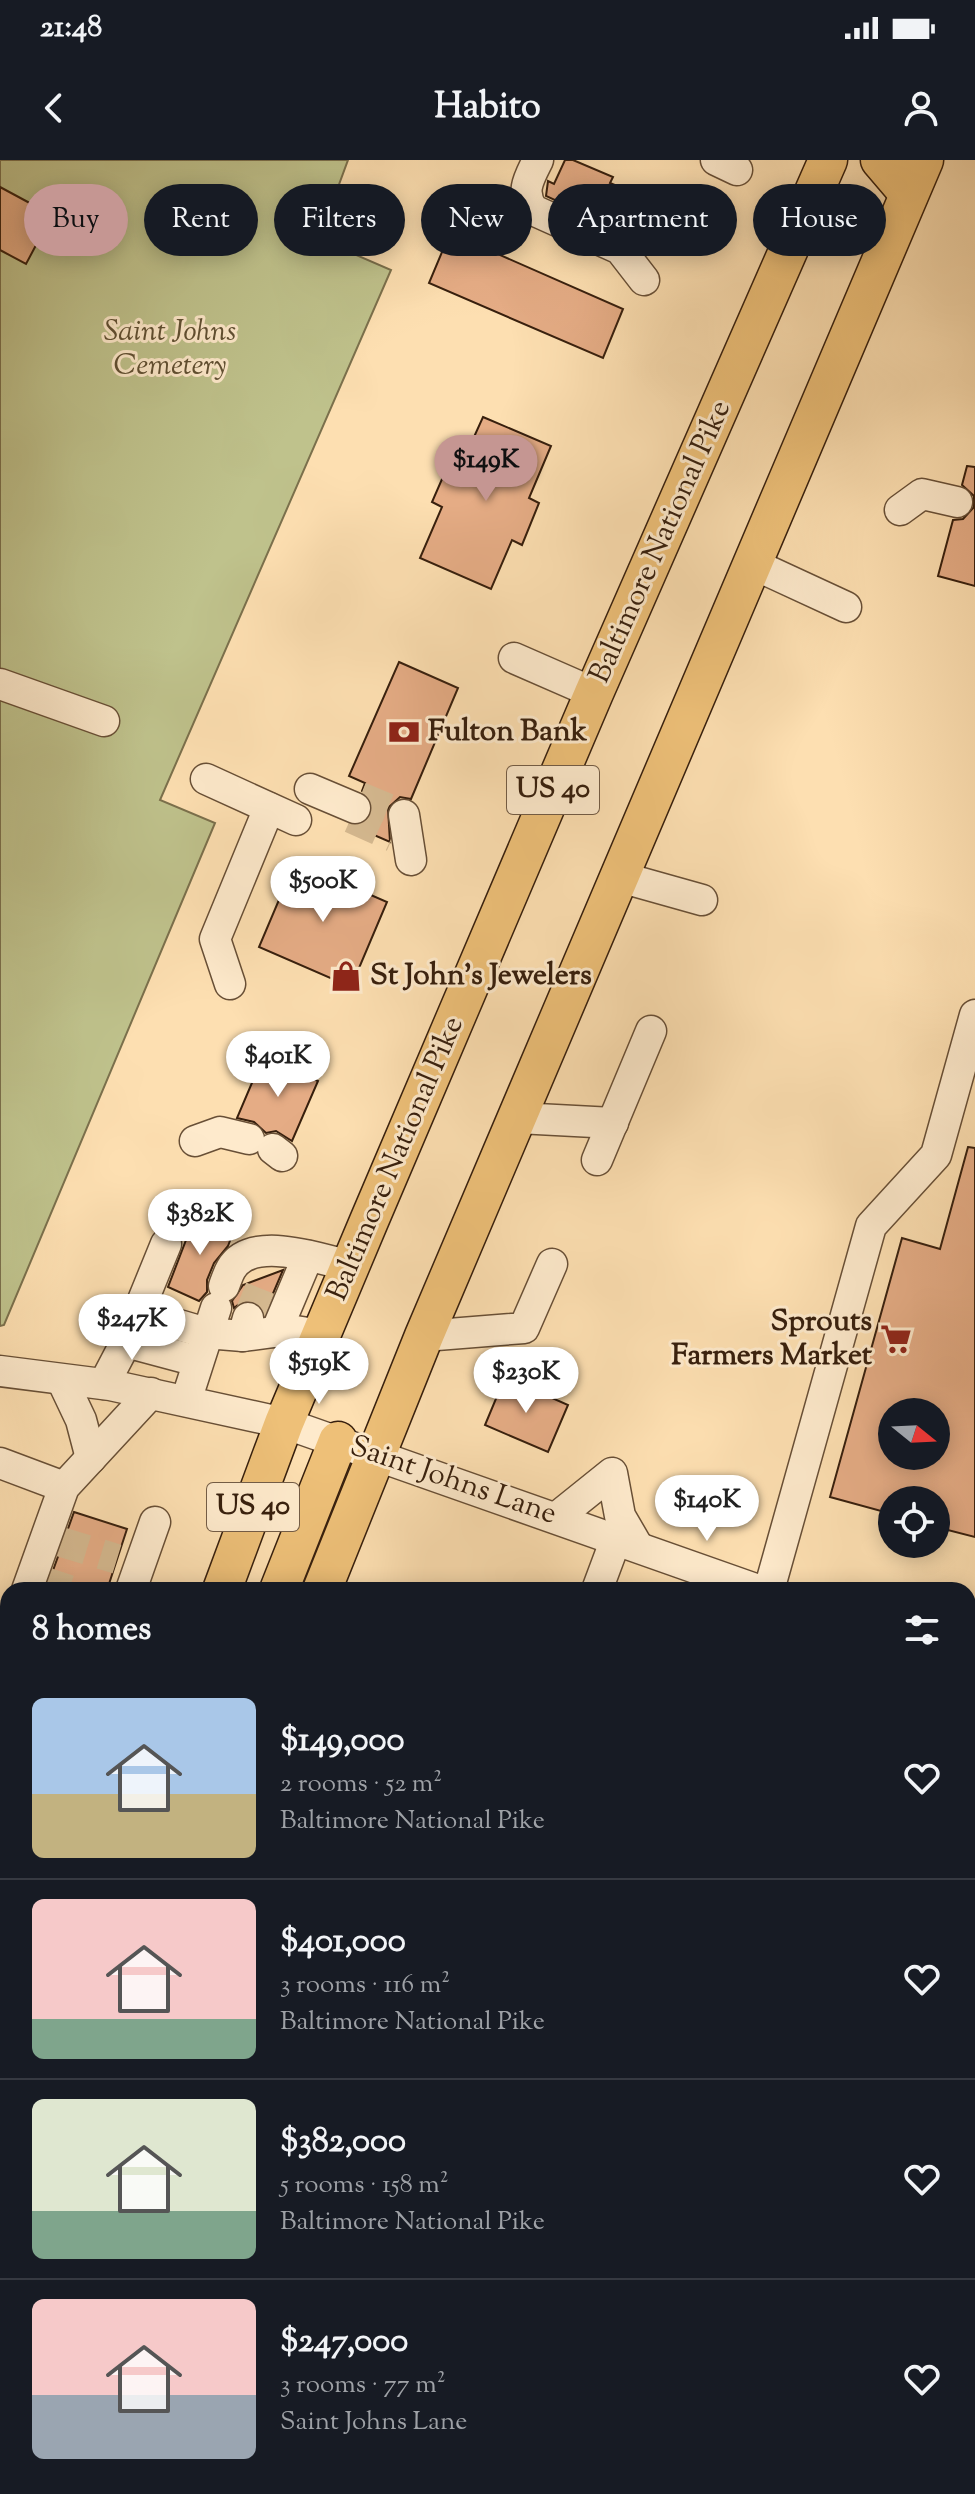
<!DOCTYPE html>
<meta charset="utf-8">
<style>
body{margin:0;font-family:"Sorts Mill Goudy",serif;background:#242831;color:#f1f3f6;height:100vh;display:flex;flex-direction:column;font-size:30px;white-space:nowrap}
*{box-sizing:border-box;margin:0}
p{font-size:26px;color:#9ea1a6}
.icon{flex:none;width:44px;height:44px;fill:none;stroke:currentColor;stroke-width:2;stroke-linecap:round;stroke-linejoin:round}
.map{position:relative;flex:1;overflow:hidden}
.sheet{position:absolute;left:0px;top:1422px;width:976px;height:912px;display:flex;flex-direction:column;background:#171b24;border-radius:24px 24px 0 0;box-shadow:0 4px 20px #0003}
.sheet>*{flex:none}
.hud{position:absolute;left:24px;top:24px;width:928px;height:72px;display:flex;gap:16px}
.needle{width:52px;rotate:108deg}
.buttons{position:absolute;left:878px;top:1238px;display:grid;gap:16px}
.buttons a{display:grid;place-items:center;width:72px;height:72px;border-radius:50%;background:#171b24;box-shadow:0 4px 20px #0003;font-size:40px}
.price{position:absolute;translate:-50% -68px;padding:0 18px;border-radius:28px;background:#fff;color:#222;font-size:26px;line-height:52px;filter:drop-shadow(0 2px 4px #0008)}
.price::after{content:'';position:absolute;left:50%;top:48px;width:24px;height:18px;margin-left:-12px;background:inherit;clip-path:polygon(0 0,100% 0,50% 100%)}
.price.active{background:#c59692;color:#111}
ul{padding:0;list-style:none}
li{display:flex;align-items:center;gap:24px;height:200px;padding:0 32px}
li+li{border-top:2px solid #363941}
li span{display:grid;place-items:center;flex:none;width:224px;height:160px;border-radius:12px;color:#555}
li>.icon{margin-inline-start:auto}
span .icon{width:96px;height:96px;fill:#fffc;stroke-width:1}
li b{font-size:34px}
h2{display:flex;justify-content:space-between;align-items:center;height:96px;padding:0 32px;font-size:34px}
.pill{padding:0 28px;border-radius:36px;background:#171b24;box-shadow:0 4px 20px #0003;font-size:28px;line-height:72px}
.pill.active{background:#c59692;color:#111}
.status{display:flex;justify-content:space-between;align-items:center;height:56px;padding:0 40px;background:#171b24;direction:ltr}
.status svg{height:22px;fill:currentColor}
header{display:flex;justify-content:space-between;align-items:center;height:104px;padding:0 32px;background:#171b24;font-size:36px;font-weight:700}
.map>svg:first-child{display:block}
</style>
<div class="status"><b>21:48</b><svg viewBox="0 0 49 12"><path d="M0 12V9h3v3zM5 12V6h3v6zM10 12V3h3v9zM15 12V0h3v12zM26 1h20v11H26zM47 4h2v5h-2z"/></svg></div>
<header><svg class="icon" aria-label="back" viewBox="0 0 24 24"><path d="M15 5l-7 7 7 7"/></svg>Habito<svg class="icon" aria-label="person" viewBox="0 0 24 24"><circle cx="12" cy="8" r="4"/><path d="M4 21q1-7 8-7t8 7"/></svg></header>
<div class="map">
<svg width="975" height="2334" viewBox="0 0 975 2334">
<rect width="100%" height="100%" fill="#fddfb1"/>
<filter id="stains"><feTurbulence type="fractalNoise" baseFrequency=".0025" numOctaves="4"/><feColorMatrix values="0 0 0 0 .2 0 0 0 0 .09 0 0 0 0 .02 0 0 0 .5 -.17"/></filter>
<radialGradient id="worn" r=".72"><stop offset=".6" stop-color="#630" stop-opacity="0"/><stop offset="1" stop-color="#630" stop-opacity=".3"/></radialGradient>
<g fill="#bfc28c" stroke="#7b704c" stroke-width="2">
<polygon points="0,0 348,0 327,57 284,55 296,69 391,110 160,640 215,663 4,1165 0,1166"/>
<polygon points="132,2326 216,2326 217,2334 130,2334"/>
<polygon points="428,2326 871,2326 872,2334 433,2334"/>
</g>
<g fill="#e5ac85" stroke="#371f0d" stroke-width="2" fill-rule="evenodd">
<polygon points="565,0 573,0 613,17 610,23 667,47 647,94 627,73 546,36 548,21 554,24"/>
<polygon points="0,27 52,55 26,104 0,90"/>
<polygon points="450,73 623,149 603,198 429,123"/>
<polygon points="483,257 551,286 529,338 539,343 522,385 512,380 491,429 420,398 442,347 432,342 449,303 460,308"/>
<polygon points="967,306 975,307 975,426 938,416 953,360 963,359 974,347 974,336 962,325"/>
<polygon points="399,502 458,528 411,639 400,637 388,648 390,682 351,665 366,662 373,647 370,638 362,631 365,623 349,616"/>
<polygon points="295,702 387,742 351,827 259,787"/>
<polygon points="263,897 318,921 292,981 276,971 266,973 254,962 237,958"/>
<path d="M 968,987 L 975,988 L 975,1377 L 936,1367 L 936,1340 L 892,1340 L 892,1354 L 830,1337 L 902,1078 L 940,1089 ZM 892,1252 L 936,1252 L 936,1296 L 892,1296 Z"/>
<polygon points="196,1054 234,1070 228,1086 214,1103 207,1120 207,1132 199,1141 168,1127"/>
<polygon points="283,1110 266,1150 252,1141 243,1141 234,1148 232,1141 243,1125"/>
<polygon points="505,1217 568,1245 548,1292 485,1265"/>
<polygon points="74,1352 127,1369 107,1430 46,1430"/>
</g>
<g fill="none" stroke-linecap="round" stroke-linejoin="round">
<g stroke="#d5b990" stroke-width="30" stroke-dasharray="30 15" stroke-linecap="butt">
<polyline points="360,637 404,655"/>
<polyline points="351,658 393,677"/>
<polyline points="249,1156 265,1116"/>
<polyline points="58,1381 117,1399"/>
<polyline points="45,1422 69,1430"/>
</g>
<defs>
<g id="minor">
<path d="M 538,0 C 529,18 520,32 533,50 L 620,89 L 644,120"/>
<polyline points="716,0 737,10"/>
<polyline points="900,350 922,334 957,342"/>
<polyline points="753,404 846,447"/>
<polyline points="514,498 594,533"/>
<polyline points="0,524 104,561"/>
<polyline points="206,619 296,660"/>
<polyline points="310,629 355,648"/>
<polyline points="404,655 411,700"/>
<polyline points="620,717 702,740"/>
<polyline points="230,824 215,779 269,648"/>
<polyline points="518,958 613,963"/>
<polyline points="195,981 220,972 249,979"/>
<polyline points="273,989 282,996"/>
<polyline points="597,1000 651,871"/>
<path d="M 224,1126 C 226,1121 228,1114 231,1109 C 251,1074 320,1099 350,1106"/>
<polyline points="138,1153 206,1173 243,1176"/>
<polyline points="248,1158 243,1176 289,1170 321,1175"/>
<polyline points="276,1172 308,1096"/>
<polyline points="424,1176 524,1168 552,1104"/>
<polyline points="126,1182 197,1201"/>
<polyline points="0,1211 110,1225 284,1263 758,1430"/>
<polyline points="62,1220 81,1260 91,1298"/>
<polyline points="104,1224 126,1182 166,1084"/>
<polyline points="186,1241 216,1148"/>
<polyline points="0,1303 64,1327"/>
<polyline points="556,1358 612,1313 620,1356 638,1387"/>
<polyline points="27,1430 64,1327 151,1233"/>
<polyline points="131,1430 155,1362"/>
<polyline points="597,1430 616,1379"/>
<polyline points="769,1430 871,1066 936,995 975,855"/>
<polyline points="968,1500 975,1502"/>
<polyline points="0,1506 8,1483"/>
<polyline points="0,1579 8,1577"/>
<polyline points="968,1765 975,1736"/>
</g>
<g id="major">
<polyline points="880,0 909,34"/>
<polyline points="222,1430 284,1263 369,1061 594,533 828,0"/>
<polyline points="279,1430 338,1281"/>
<polyline points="322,1430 424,1176 924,0"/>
<polyline points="0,2243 8,2199"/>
<polyline points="61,2334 62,2326"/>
</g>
<polyline id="highway" points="91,2334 91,2326"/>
</defs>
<use href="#minor" stroke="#684f36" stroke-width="33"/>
<use href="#major" stroke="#371f0d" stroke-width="41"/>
<use href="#highway" stroke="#371f0d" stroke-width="47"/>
<use href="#minor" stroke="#feeacc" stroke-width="30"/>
<use href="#major" stroke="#eec078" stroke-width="38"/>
<use href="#highway" stroke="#eec078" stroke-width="44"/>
</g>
<defs>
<symbol id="bank-bare" viewBox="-9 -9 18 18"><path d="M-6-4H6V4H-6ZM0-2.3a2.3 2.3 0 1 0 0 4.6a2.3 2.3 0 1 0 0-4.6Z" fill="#8f2418" stroke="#feeacc" stroke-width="2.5" paint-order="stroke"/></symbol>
<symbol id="shop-bare" viewBox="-9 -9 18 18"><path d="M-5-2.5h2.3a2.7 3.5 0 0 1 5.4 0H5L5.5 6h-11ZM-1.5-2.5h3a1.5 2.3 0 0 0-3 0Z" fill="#8f2418" stroke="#feeacc" stroke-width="2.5" paint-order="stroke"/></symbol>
<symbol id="supermarket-bare" viewBox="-9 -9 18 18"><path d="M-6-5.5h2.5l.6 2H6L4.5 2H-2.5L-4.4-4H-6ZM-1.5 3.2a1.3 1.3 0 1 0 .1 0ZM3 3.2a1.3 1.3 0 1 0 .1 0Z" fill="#8f2418" stroke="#feeacc" stroke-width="2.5" paint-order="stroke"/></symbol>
</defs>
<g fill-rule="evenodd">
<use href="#bank-bare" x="382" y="550" width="44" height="44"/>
<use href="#shop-bare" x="324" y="794" width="44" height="44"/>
<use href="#supermarket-bare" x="874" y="1157" width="44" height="44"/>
</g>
<g text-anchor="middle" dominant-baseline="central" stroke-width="6" stroke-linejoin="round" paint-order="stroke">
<g fill="#feeacc" stroke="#735c46" stroke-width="2">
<rect x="507" y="606" width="92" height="48" rx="6"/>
<rect x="207" y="1323" width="92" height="48" rx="6"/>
</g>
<g font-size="28" font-weight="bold" fill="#371f0d">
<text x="553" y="630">US 40</text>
<text x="253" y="1347">US 40</text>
</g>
<g font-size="30" font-style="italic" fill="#605033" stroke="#feeacc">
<text x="170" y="172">Saint Johns<tspan x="170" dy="34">Cemetery</tspan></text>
</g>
<g font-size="30" fill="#371f0d" stroke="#feeacc">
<text transform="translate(661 382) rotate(-66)">Baltimore National Pike</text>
<text transform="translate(396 999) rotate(-67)">Baltimore National Pike</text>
<text transform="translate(453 1321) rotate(19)">Saint Johns Lane</text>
</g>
<g font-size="30" font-weight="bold" fill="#371f0d" stroke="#feeacc" text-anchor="start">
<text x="428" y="572">Fulton Bank</text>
<text x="370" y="816">St John's Jewelers</text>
<text x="872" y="1162" text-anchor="end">Sprouts<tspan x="872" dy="34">Farmers Market</tspan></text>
</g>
</g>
<rect width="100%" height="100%" filter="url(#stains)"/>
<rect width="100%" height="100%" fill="url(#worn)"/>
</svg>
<div class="buttons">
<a><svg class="needle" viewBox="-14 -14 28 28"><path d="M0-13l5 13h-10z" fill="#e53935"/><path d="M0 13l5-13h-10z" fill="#9ea1a6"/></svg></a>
<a><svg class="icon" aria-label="locate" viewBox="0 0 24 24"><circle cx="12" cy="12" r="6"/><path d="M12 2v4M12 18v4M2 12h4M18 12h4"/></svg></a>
</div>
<b class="price active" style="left:486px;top:343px">$149K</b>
<b class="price" style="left:323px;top:764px">$500K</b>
<b class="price" style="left:278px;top:939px">$401K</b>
<b class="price" style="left:200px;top:1097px">$382K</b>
<b class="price" style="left:132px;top:1202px">$247K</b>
<b class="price" style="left:319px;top:1246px">$519K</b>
<b class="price" style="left:526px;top:1255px">$230K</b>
<b class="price" style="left:707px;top:1383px">$140K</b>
<div class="hud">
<a class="pill active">Buy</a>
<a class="pill">Rent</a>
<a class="pill">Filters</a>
<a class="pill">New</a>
<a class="pill">Apartment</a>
<a class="pill">House</a>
</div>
<section class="sheet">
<h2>8 homes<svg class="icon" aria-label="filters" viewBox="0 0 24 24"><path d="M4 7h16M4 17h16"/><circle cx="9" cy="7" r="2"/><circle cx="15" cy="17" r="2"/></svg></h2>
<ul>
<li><span style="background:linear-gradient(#a9c7e8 60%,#c2b280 0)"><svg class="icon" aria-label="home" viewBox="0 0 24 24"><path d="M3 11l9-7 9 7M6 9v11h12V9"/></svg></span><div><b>$149,000</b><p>2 rooms · 52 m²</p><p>Baltimore National Pike</p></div><svg class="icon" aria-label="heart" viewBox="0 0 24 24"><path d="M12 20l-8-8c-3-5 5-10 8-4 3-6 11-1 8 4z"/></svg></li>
<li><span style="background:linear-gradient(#f6c9c9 75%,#7fa58c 0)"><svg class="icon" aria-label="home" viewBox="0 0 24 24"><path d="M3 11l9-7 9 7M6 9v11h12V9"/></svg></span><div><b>$401,000</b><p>3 rooms · 116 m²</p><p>Baltimore National Pike</p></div><svg class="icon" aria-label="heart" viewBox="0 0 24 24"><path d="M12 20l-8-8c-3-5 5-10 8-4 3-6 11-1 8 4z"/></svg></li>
<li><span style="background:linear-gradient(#dfe7d0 70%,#7fa58c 0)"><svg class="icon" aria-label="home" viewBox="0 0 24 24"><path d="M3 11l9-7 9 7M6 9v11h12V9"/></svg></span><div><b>$382,000</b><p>5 rooms · 158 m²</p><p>Baltimore National Pike</p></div><svg class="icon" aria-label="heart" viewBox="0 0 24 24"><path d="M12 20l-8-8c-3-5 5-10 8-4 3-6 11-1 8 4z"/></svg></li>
<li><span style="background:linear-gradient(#f6c9c9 60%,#9aa5b1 0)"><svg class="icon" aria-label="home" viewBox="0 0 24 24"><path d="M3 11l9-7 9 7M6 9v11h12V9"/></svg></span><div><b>$247,000</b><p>3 rooms · 77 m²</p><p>Saint Johns Lane</p></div><svg class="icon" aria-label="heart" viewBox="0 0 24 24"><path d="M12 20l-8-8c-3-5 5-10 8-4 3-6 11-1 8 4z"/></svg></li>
</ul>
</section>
</div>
